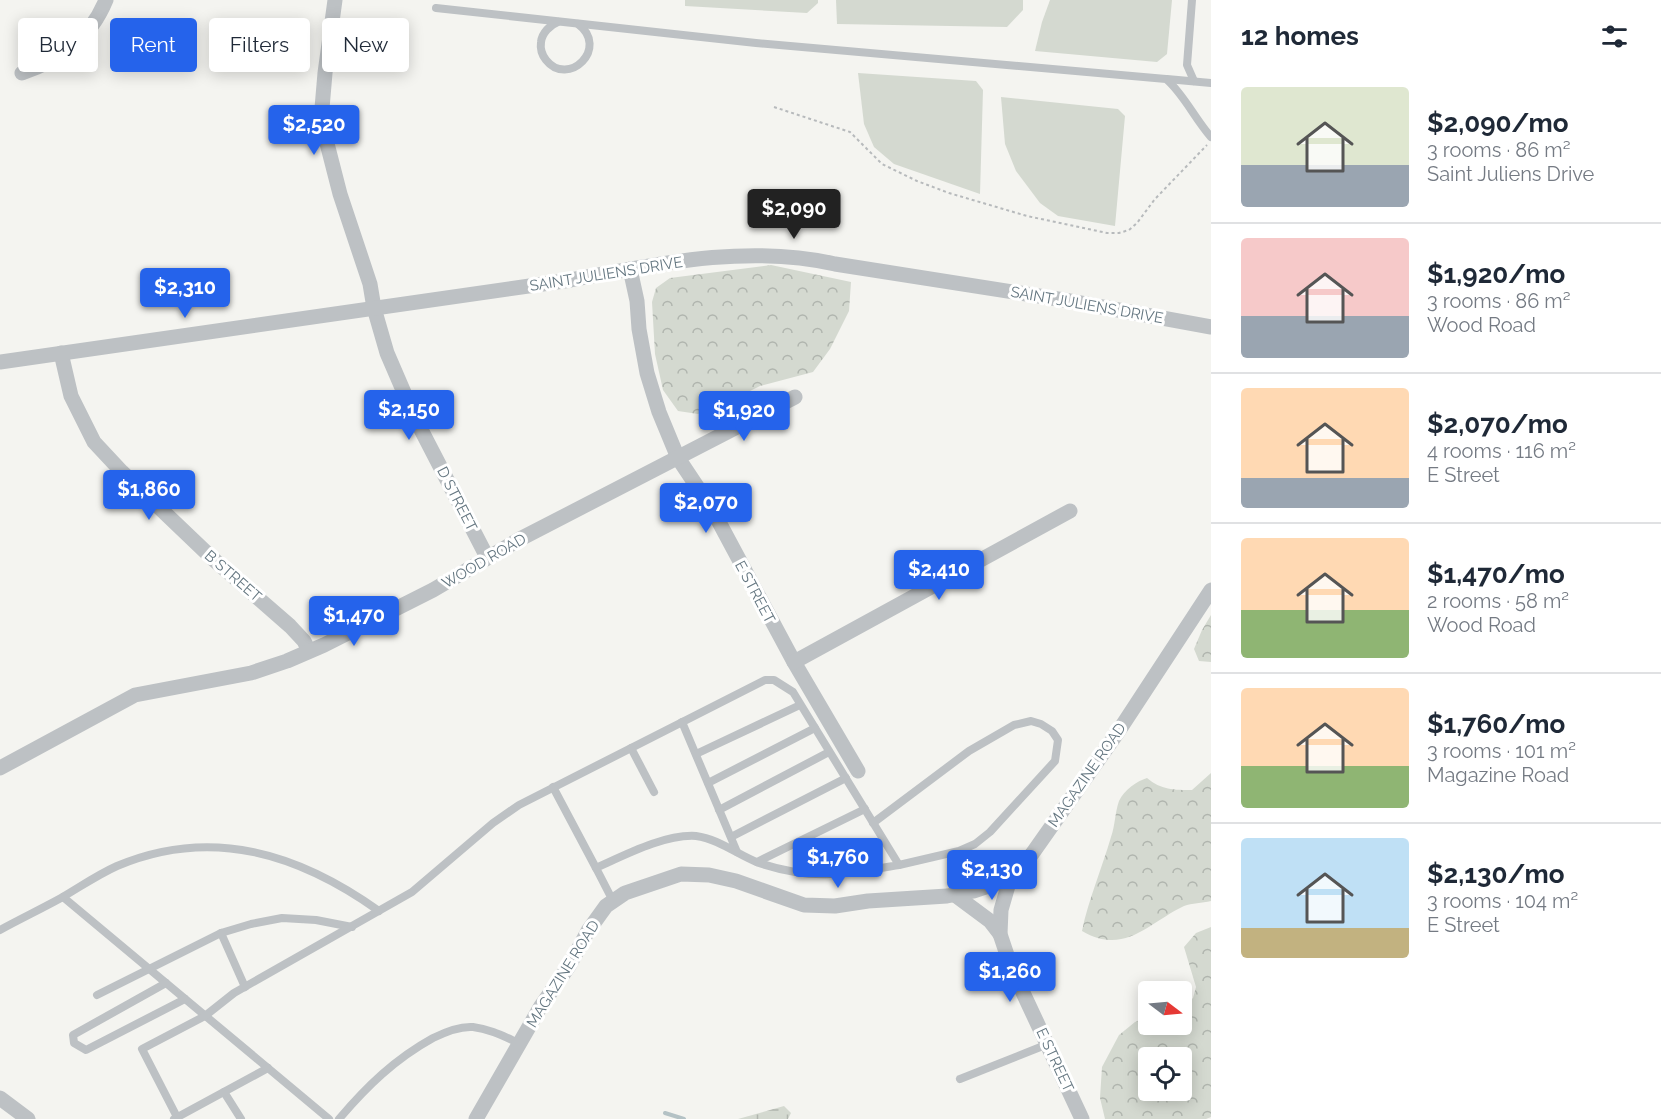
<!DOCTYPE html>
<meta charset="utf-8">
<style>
body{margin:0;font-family:Raleway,sans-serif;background:#f6f6f7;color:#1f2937;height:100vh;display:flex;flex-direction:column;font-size:22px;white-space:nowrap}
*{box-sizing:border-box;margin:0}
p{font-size:20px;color:#747a83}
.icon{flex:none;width:33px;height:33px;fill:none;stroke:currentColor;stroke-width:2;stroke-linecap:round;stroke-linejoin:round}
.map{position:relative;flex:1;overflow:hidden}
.side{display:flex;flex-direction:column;background:#fff;width:450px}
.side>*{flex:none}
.guide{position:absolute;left:18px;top:18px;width:570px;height:54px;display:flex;gap:12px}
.needle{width:39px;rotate:106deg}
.fabs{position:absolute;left:1138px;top:981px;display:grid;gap:12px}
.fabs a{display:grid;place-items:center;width:54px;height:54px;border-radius:6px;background:#fff;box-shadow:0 3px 15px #0003;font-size:30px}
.price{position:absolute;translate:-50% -51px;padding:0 14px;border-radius:6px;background:#2563eb;color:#fff;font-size:20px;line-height:39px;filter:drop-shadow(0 2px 3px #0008)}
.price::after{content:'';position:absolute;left:50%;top:36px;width:18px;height:14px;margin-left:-9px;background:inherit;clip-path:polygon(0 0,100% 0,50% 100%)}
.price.current{background:#222;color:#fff}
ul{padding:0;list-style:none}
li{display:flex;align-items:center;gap:18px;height:150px;padding:0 30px}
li+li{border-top:2px solid #e0e1e3}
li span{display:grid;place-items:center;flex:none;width:168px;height:120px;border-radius:6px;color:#555}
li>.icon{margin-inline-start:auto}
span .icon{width:72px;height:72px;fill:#fffc;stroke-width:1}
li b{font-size:26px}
h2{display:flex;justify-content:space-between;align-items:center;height:72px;padding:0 30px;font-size:26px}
.chip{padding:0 21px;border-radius:6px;background:#fff;box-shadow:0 3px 15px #0003;font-size:21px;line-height:54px}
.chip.current{background:#2563eb;color:#fff}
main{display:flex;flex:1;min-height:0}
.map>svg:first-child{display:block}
</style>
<main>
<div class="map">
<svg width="1211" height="1119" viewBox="0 0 1211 1119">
<defs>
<pattern id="forest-crowns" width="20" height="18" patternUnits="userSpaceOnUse" patternTransform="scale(1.5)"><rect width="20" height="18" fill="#d4d9d0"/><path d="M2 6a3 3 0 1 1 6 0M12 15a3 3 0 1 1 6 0" fill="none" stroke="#b0b5ae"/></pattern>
<pattern id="wetland-marsh" width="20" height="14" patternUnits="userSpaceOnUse" patternTransform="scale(1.5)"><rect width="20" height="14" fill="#d4d9d0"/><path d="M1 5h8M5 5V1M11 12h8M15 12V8" fill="none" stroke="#b0b5ae"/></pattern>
</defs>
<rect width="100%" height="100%" fill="#f4f4f0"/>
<g fill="#d4d9d0">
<polygon points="685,0 818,0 818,3 807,13 685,6"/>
<polygon points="836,0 1023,0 1023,10 1007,27 837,24"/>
<polygon points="1050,0 1172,0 1167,54 1157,62 1035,51 1042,22"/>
<polygon points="858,73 976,81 983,90 980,194 894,164 874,147 864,124"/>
<polygon points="1001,97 1118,109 1125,116 1115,226 1058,216 1040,203 1016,171 1005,144"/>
</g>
<g fill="url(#forest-crowns)" fill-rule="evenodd">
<polygon points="771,265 851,282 849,311 830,349 813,372 760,386 728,402 698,414 678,411 663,390 655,354 652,302 656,288 670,278"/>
<polygon points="1211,615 1211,662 1199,661 1194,649 1202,630"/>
<path d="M 1211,773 L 1211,901 C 1202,903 1192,903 1184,906 C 1148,923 1125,956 1082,931 C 1088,901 1102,868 1111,837 C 1115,826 1115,812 1119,801 C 1124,790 1137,781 1147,778 C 1161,790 1174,790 1192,790 Z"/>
<path d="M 1211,927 L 1211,1117 L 1206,1119 L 1105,1119 L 1100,1098 L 1102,1067 L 1119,1035 L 1135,1022 L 1149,1016 L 1149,1024 L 1182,1024 L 1182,1008 L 1193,998 L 1196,987 L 1184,947 L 1196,933 ZM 1149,1058 L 1182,1058 L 1182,1090 L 1149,1090 Z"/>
</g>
<polygon fill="url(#wetland-marsh)" points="784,1106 791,1113 788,1119 738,1119"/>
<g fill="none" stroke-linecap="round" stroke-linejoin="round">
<polyline stroke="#b4c2c5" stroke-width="4" points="665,1113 684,1119"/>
<polyline stroke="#b7babc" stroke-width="2" stroke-dasharray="3 3" stroke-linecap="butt" points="774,107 850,132 882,164 917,181 949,193 1027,216 1107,233 1119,233 1129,230 1137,223 1155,199 1207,145"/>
<g stroke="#bdc1c4" stroke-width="8">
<polyline points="1192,0 1187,65 1194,81"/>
<path d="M 436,8 L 756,43 L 1166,79 C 1183,93 1195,119 1211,137"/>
<path d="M 558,22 C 550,25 542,33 541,42 C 540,49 542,55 546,60 C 568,88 610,48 578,24"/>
<polyline points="1167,79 1211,83"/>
<polyline points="682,722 737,852"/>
<polyline points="631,748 654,792"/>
<polyline points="696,754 800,705"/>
<polyline points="708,783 815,728"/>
<polyline points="553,787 596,868"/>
<polyline points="719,810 829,752"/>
<polyline points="873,823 969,751 1014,725 1031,721 1041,724 1052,731 1058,740 1055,761 990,832 975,844 959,851 899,865"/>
<polyline points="731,837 846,778"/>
<polyline points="757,862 865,809"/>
<polyline points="63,897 329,1119"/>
<path d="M 0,930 C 20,919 41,909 61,898 C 80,887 97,875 117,866 C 212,826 299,854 379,911"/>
<polyline points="221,933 245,987"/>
<polyline points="166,983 73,1035 74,1043 86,1050 185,999"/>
<polyline points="97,995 221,933 251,924 282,918 316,920 352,927"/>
<polyline points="960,1079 1048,1044"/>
<polyline points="224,1092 241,1119"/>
<path d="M 177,1117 L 142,1049 L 205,1016 L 234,993 L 412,892 L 493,823 L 519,805 L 765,680 L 774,680 L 793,692 L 899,865 C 845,874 813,881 759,863 C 738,855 719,839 696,836 C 665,834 625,855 596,868 L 613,901"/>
<polyline points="174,1119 268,1068"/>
<path d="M 339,1119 C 367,1086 395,1059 433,1038 C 445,1032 460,1026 473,1027 C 490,1029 505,1037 521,1044"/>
</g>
<g stroke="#bdc1c4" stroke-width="15">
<polyline points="335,0 325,73 321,120 340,194 370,284 374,308 387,353 415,418 487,557"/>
<path d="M 22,73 C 60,60 90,39 106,0"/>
<polyline points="630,269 637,301 639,329 647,373 659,412 678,458 712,509 794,662 858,771"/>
<polyline points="61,353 71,396 94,442 122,472 212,558 290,626 304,641 309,651"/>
<path d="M 0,362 L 571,280 C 657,264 748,244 835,264 L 1064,300 L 1211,327"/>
<polyline points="794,662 1070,511"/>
<polyline points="0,768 135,695 251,673 287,661 324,645 433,590 520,539 795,397"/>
<polyline points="1010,879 1001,910 1000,934 1011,967 1082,1119"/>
<polyline points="955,895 990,921 1000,934"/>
<polyline points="0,1098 28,1119"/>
<polyline points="476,1119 541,1006 569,966 588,931 606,906 625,893 681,874 709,875 736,881 804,905 835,906 868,901 947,896 974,891 1010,879 1032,854 1118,732 1211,590"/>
</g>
</g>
<g text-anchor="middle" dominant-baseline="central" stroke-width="6" stroke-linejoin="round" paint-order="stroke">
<g font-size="15" fill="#647680" stroke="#fff">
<text transform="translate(606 274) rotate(-9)">SAINT JULIENS DRIVE</text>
<text transform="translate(1087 305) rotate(10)">SAINT JULIENS DRIVE</text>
<text transform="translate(457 499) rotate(63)">D STREET</text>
<text transform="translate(484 561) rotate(-30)">WOOD ROAD</text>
<text transform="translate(233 576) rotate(41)">B STREET</text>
<text transform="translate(755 592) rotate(62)">E STREET</text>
<text transform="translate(1087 775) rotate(-55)">MAGAZINE ROAD</text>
<text transform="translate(563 974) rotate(-58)">MAGAZINE ROAD</text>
<text transform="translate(1055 1060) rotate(65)">E STREET</text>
</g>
</g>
</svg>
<div class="fabs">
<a><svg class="needle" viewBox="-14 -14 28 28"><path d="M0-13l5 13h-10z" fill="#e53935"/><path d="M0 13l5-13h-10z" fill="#747a83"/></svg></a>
<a><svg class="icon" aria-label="locate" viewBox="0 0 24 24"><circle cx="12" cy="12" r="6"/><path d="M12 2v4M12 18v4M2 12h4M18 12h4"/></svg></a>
</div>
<b class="price" style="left:314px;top:156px">$2,520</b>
<b class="price current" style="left:794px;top:240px">$2,090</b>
<b class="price" style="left:185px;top:319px">$2,310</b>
<b class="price" style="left:409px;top:441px">$2,150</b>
<b class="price" style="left:744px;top:442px">$1,920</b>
<b class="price" style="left:149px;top:521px">$1,860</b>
<b class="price" style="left:706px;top:534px">$2,070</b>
<b class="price" style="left:939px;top:601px">$2,410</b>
<b class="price" style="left:354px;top:647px">$1,470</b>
<b class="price" style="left:838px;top:889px">$1,760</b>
<b class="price" style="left:992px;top:901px">$2,130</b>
<b class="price" style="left:1010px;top:1003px">$1,260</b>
<div class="guide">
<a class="chip">Buy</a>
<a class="chip current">Rent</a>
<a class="chip">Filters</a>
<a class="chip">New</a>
</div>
</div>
<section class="side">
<h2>12 homes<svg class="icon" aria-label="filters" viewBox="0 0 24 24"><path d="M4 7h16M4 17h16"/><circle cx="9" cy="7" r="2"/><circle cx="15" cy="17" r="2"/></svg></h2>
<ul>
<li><span style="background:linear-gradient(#dfe7d0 65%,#9aa5b1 0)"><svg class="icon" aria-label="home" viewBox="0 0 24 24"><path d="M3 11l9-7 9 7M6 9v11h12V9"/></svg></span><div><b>$2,090/mo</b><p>3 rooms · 86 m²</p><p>Saint Juliens Drive</p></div></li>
<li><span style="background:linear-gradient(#f6c9c9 65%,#9aa5b1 0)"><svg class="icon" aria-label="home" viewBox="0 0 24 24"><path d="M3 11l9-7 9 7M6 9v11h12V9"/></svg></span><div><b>$1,920/mo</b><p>3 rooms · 86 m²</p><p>Wood Road</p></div></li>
<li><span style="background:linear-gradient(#ffd9b3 75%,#9aa5b1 0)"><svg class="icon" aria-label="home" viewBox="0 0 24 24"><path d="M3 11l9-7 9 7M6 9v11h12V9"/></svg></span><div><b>$2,070/mo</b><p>4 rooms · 116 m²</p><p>E Street</p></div></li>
<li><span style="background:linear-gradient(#ffd9b3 60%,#8fb573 0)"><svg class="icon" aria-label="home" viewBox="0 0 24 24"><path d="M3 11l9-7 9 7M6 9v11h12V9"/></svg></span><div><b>$1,470/mo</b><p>2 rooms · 58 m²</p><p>Wood Road</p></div></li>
<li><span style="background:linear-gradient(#ffd9b3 65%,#8fb573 0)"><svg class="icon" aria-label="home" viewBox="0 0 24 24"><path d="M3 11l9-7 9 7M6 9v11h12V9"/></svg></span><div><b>$1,760/mo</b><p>3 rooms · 101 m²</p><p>Magazine Road</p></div></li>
<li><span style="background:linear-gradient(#bfe0f5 75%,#c2b280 0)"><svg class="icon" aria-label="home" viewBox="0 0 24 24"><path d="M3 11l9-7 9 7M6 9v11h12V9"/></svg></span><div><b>$2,130/mo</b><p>3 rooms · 104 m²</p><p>E Street</p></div></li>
</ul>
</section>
</main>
